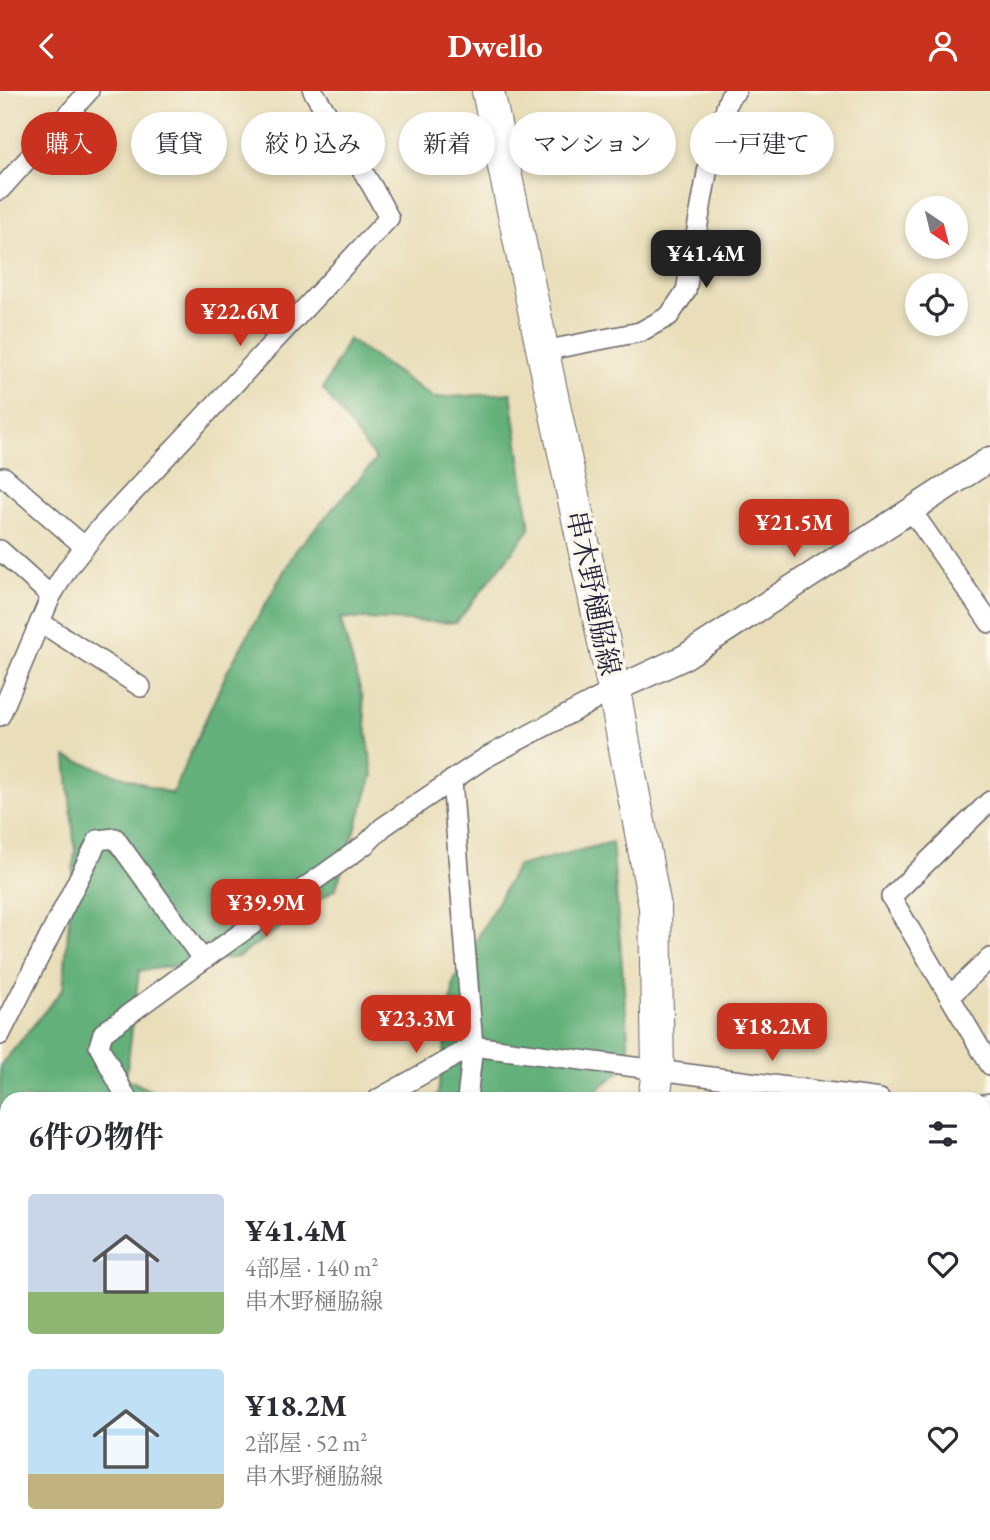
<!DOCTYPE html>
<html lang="ja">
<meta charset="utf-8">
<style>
body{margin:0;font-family:"EB Garamond","Noto Serif JP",serif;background:#f2f2f3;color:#2b2b33;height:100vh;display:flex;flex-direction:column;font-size:26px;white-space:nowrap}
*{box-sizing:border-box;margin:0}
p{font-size:23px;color:#7c7c81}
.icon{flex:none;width:38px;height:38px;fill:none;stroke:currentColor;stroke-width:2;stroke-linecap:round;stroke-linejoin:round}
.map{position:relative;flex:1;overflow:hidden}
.side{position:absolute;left:0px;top:1001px;width:990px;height:448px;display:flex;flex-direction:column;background:#fff;border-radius:21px 21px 0 0;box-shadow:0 4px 10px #0003}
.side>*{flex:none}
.top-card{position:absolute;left:21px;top:21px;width:948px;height:63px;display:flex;gap:14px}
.needle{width:46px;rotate:145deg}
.tools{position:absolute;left:905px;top:105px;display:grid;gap:14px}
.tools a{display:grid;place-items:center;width:63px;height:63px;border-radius:50%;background:#fff;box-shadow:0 4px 10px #0003;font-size:35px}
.price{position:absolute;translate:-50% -60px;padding:0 16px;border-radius:14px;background:#c8321e;color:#fff;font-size:23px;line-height:46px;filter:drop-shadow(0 2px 4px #0008)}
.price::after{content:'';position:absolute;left:50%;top:42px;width:21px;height:16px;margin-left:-10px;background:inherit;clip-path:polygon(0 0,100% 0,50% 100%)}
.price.current{background:#222;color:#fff}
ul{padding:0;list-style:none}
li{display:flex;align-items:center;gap:21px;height:175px;padding:0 28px}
li span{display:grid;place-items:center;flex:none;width:196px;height:140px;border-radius:7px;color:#555}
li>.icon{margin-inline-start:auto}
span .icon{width:84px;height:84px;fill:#fffc;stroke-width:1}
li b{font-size:30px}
h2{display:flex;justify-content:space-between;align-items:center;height:84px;padding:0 28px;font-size:30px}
.chip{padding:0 24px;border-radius:32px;background:#fff;box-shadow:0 4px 10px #0003;font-size:24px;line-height:63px}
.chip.current{background:#c8321e;color:#fff}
header{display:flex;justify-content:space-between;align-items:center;height:91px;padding:0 28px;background:#c8321e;color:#fff;font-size:32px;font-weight:700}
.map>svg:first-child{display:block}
</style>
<header><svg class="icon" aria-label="back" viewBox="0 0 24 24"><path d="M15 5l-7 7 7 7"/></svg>Dwello<svg class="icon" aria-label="person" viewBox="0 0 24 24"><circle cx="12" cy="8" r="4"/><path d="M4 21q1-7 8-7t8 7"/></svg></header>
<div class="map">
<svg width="990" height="1449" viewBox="0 0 990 1449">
<rect width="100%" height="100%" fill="#fbf7ec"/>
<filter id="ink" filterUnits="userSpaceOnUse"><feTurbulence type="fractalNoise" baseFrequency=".0143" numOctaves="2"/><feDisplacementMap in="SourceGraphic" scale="14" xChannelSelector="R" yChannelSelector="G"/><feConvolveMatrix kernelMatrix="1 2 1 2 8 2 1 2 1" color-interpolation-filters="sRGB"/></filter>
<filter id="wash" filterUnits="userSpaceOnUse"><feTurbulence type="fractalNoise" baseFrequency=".00686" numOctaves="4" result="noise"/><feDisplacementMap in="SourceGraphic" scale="28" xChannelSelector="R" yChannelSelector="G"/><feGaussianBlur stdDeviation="1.57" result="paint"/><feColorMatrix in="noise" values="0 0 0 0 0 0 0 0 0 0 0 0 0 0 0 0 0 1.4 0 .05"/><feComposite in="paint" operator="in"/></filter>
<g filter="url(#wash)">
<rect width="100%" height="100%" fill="#e9deb9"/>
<g fill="#63b07a" stroke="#42695a" stroke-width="2">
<polygon points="348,248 434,307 511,302 530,438 456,532 340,527 362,605 373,684 336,797 238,866 139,880 126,987 167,1008 7,1008 7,1274 0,1281 0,975 63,898 75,760 66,666 172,703 227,581 296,459 376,369 323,298"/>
<polygon points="612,751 630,972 586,1008 432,1008 438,1002 454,890 517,775"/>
<polygon points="984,1418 990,1425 990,1449 722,1449 710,1442 984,1442"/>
</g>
</g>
<g filter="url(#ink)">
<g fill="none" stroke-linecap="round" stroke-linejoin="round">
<defs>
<g id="minor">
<polyline points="0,99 89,0"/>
<polyline points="543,260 640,241 669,225 686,200 709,71 729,7 736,0"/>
<polyline points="4,386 85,456"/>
<polyline points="911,419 990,532"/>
<polyline points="0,459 51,505"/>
<polyline points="40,531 141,596"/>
<polyline points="0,625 51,505 68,477 99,438 389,127 373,97 313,0"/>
<polyline points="452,689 473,955 880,1008"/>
<polyline points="990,710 891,806 990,974"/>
<polyline points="951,904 990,867"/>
<polyline points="0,944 98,749 115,747 203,869 366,753 383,736 485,667 614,599"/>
<polyline points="127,1008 99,955 103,942 203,869"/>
<polyline points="378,1008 473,955"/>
<polyline points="467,1008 473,955"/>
<polyline points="984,1013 990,1012"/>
<polyline points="0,1085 7,1085"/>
<polyline points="671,1442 676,1449"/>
<polyline points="51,1449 64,1442"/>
<polyline points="412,1449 413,1442"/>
</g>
<g id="tertiary">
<polyline points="614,599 683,567 990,368"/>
<polyline points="0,1159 7,1169"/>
<polyline points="70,1442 72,1449"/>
</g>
<g id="primary">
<polyline points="488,0 614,599 655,816 658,980 654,1008"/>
<polyline points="594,1449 594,1442"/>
</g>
</defs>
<use href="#minor" stroke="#686467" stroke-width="22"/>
<use href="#tertiary" stroke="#686467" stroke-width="27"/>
<use href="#primary" stroke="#686467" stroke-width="34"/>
<use href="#minor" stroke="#fff" stroke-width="19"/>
<use href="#tertiary" stroke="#fff" stroke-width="24"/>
<use href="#primary" stroke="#fff" stroke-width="32"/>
</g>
</g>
<g text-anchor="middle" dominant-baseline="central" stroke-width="7" stroke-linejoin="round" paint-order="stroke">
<g font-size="28" fill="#22223b" stroke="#fbf7ec">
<text transform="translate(594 502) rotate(78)">串木野樋脇線</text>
</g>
</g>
</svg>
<div class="tools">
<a><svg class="needle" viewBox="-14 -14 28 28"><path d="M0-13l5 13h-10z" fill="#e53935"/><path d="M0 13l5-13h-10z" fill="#7c7c81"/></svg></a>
<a><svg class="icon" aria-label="locate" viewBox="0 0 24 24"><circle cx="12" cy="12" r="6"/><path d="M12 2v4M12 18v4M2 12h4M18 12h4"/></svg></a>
</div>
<b class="price current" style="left:706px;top:199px">¥41.4M</b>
<b class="price" style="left:240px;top:257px">¥22.6M</b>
<b class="price" style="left:794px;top:468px">¥21.5M</b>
<b class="price" style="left:266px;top:848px">¥39.9M</b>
<b class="price" style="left:416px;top:964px">¥23.3M</b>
<b class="price" style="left:772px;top:972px">¥18.2M</b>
<div class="top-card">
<a class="chip current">購入</a>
<a class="chip">賃貸</a>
<a class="chip">絞り込み</a>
<a class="chip">新着</a>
<a class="chip">マンション</a>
<a class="chip">一戸建て</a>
</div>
<section class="side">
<h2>6件の物件<svg class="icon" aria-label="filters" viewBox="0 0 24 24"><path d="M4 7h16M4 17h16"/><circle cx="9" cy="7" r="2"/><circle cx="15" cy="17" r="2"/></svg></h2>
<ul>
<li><span style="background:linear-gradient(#c9d6e8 70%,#8fb573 0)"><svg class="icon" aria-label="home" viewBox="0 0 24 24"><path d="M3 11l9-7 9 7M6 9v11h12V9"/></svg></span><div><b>¥41.4M</b><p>4部屋 · 140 m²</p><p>串木野樋脇線</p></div><svg class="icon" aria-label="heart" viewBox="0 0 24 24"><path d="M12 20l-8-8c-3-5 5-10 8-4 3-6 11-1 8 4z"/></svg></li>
<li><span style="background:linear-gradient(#bfe0f5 75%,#c2b280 0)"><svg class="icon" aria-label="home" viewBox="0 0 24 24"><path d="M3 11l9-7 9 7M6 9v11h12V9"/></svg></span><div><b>¥18.2M</b><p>2部屋 · 52 m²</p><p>串木野樋脇線</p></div><svg class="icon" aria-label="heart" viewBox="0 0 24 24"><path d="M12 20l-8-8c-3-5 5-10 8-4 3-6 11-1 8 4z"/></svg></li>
</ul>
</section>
</div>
